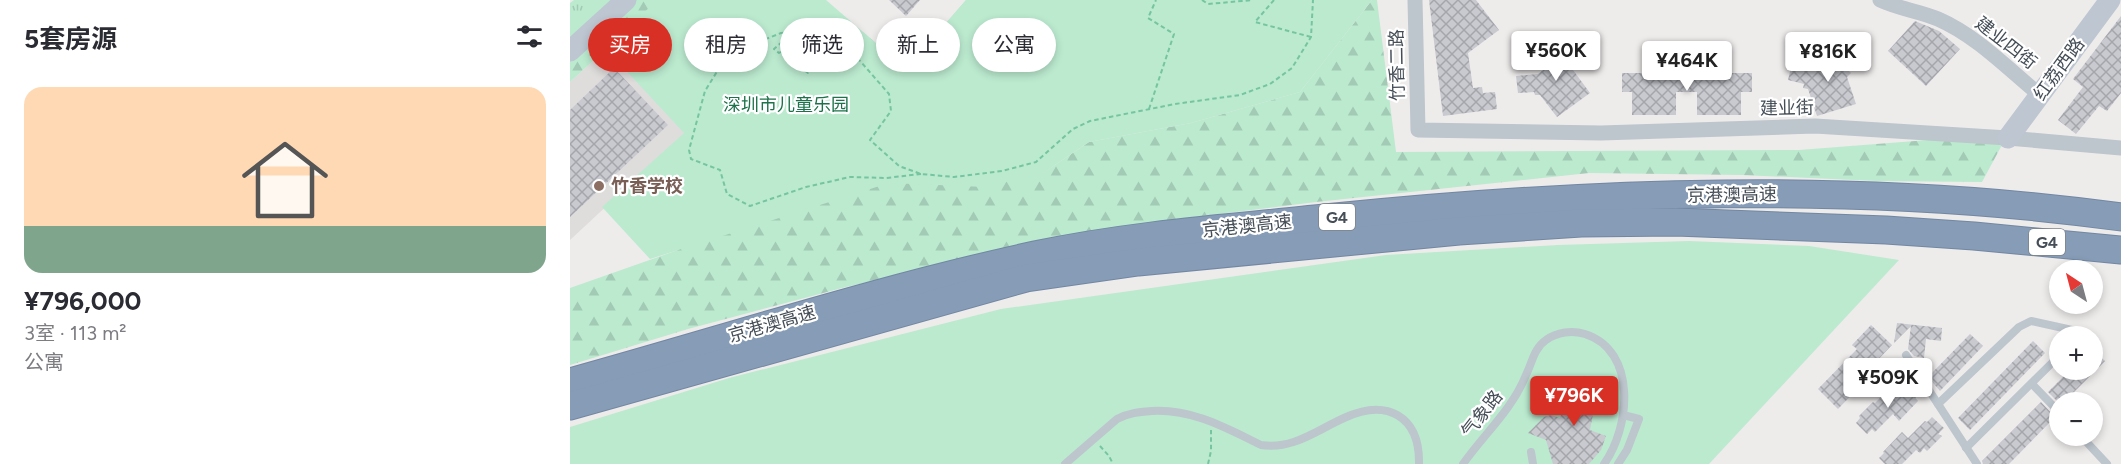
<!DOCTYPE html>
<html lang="zh">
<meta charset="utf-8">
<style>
body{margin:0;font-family:Figtree,"Noto Sans SC",sans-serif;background:#f2f2f3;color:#2b2b33;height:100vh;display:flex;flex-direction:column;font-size:22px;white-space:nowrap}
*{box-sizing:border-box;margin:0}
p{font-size:20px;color:#7c7c81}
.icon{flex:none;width:33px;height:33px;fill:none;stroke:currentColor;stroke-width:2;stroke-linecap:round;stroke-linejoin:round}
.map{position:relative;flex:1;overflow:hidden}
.details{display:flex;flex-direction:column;background:#fff;width:570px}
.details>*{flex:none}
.hud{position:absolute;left:18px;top:18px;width:570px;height:54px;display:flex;gap:12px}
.needle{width:39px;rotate:324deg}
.controls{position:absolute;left:1479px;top:260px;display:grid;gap:12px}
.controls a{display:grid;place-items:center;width:54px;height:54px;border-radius:50%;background:#fff;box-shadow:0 3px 9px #0003;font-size:30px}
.price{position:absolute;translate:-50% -51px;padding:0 14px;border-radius:6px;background:#fff;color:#222;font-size:20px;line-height:39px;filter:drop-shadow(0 2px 3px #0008)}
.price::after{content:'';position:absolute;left:50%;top:36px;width:18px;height:14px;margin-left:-9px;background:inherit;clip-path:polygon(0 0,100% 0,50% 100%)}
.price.active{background:#d93025;color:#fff}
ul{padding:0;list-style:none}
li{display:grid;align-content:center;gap:12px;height:318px;padding:0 24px}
li span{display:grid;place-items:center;height:186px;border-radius:18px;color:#555}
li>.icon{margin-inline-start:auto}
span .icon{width:108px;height:108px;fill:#fffc;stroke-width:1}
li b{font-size:26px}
h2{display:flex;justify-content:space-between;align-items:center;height:72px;padding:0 24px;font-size:26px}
.chip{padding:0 21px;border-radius:27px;background:#fff;box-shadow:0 3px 9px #0003;font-size:21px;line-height:54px}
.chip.active{background:#d93025;color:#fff}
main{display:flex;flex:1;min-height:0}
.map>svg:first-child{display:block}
</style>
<main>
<section class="details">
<h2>5套房源<svg class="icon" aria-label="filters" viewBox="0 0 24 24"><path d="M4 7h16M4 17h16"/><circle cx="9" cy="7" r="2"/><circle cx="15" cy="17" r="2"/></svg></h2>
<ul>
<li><span style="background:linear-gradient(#ffd9b3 75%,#7fa58c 0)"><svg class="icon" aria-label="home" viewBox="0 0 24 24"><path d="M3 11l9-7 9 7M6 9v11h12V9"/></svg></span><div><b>¥796,000</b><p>3室 · 113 m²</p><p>公寓</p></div></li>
</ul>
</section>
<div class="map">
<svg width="1551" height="464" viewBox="0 0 1551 464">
<defs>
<pattern id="grass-tufts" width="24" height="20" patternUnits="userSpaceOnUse" patternTransform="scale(1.5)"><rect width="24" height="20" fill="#bbeacf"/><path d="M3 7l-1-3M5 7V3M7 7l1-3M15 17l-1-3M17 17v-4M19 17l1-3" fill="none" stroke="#a2cab4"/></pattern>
<pattern id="forest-firs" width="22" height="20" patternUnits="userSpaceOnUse" patternTransform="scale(1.5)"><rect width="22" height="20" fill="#bbeacf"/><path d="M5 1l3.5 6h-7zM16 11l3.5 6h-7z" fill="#a2cab4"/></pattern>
<pattern id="building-cross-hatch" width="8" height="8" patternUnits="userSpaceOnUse" patternTransform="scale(1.5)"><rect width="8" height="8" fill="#c8cad0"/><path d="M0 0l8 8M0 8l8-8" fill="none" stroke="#a4a6ac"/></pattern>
</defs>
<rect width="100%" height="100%" fill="#eeebeb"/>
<polygon fill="#dfdcdc" points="36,49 115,133 0,240 0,82"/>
<polygon fill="url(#grass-tufts)" points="4,0 48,0 0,44 0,3"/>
<g fill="url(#forest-firs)">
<polygon points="60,0 128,0 97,114 36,49 0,82 0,56"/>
<polygon points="396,0 570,102 473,173 519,142 621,123 730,92 802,0 807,0 826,152 1229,150 1371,139 1433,143 1412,182 1306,181 1172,175 1019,173 746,202 608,219 356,269 276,287 118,329 0,365 0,288 108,250 293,32 336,69"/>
</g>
<g fill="#bbeacf">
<polygon points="87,0 256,0 336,69 396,0 802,0 730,92 621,123 519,142 473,173 415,187 319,183 80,259 32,207 114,133 36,49"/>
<polygon points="1119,241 1239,246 1329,260 1139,464 0,464 0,427 159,378 431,309 816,255 988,245"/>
</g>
<g fill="url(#building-cross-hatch)">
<polygon points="319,0 350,0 336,16"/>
<polygon points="859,0 906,0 929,30 898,53 903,88 912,87 913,93 925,92 927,109 873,116"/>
<polygon points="1551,16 1551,93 1537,111 1529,106 1506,134 1488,120 1513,87 1503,79"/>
<polygon points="1345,21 1369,31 1390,49 1356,86 1318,51"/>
<polygon points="992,42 1008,48 1002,64 1005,65 1003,70 1020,93 987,117 970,95 965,95 964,92 948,93 946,76 968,74 983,62"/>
<polygon points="1276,46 1289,58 1278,70 1281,73 1277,77 1286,104 1247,116 1238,89 1233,88 1234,84 1218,80 1222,63 1243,69 1261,63"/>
<polygon points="44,68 98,125 0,217 0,110"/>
<polygon points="1052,73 1182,73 1182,92 1171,92 1171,115 1127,115 1127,92 1106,92 1106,115 1062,115 1062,92 1052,92"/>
<polygon points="1327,323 1372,328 1371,341 1356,339 1354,358 1344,356 1338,349 1341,326 1324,343"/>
<polygon points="1301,325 1322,345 1303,365 1307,369 1268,409 1248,389 1287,349 1282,345"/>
<polygon points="1400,334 1413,346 1370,391 1358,377"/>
<polygon points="1463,341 1475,353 1400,430 1388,418"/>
<polygon points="1522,349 1535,361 1494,402 1490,402 1490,404 1478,392 1501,369 1522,369"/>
<polygon points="1002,381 1031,386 1030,393 1034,393 1030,415 1023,414 1020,430 1036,436 1031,450 1019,464 983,464 976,440 958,433 974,417 981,415 990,418 992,411 996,412"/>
<polygon points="1338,382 1350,393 1345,398 1348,401 1329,421 1323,414 1305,432 1302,429 1297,434 1286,423 1290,418 1289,416 1303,402 1305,403 1310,398 1315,403"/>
<polygon points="1471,402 1485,417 1439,464 1413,464 1412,461"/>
<polygon points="1362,417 1374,428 1368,434 1372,436 1357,451 1354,448 1350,453 1346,450 1332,464 1315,464 1309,458 1314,453 1313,452 1332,432 1338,438 1355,421 1357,422"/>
</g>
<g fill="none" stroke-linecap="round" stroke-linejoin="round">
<defs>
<g id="highway">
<path d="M 0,382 C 155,339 308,289 465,255 C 560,235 658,228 755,218 C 1019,191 1288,181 1551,217"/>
<polyline points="0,406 456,278 568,262 889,231 1011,223 1106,222 1316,230 1404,236 1551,250"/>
</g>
</defs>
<use href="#highway" stroke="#7187a3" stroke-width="29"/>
<g stroke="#76c5a1" stroke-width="2" stroke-dasharray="4.5 3" stroke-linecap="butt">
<polyline points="632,0 638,4 683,0"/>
<polyline points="704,0 685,22 741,37"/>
<polyline points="579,109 604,34 578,18 586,0"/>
<polyline points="351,174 316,178 280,177 236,187 180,206 157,194 150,170 121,159 119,150 135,91 161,49 191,41 211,33 218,32 219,36 204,49 209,53 225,44 229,45 220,59 238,73 277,46 319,94 321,111 300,140 329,166 351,174 384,177 432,171 466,162 503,129 520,121 605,104 670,95 700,84 722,68 741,37 743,0"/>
<polyline points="530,446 539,456 543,464"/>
<polyline points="638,464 641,451 641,430"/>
</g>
<g stroke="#bdc5cd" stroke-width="8">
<polyline points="1336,355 1407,464"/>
<polyline points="1462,384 1490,413"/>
<polyline points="1368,404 1449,327 1461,321 1511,332 1508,336"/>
<polyline points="1510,435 1537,464"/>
<polyline points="1396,448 1490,355"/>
<polyline points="961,452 963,464"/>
<path d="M 495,464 L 547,419 C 558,413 569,412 582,411 C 623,409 656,428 691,445 C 723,450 747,430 774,418 C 817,398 850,416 849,464"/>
<path d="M 893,464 C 914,434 942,410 956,375 C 962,363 964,348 976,340 C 987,332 1002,330 1015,334 C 1068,351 1060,428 1034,464"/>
<polyline points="1048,464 1057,450 1069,419 1053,415"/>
</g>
<g stroke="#bdc5cd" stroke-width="15">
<polyline points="845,0 848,130 1031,133 1245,126 1438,138 1551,148"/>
<path d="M 1310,0 C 1329,9 1349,11 1368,19 C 1407,36 1438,69 1470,95"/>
</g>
<g stroke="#bdc6d1" stroke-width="21">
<polyline points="0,51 56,0"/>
<polyline points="1438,138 1540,0"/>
</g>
<use href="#highway" stroke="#869cb7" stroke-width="27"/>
</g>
<circle fill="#8d6e63" stroke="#fff" stroke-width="2" cx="29" cy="186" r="6"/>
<g text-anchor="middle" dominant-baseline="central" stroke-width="4.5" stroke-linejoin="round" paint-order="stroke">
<g fill="#fff" stroke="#7d8389" stroke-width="1.5">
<rect x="749" y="204" width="36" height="26" rx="4.5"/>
<rect x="1459" y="229" width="36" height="26" rx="4.5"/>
</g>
<g font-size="16" font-weight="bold" fill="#454e57">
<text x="767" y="217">G4</text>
<text x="1477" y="242">G4</text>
</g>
<g font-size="18" fill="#454e57" stroke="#fff">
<text transform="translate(1436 43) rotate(38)">建业四街</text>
<text transform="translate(827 65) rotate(-91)">竹香二路</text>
<text transform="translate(1489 69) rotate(-54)">红荔西路</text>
<text transform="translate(1217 108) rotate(-1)">建业街</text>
<text transform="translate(1162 195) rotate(-1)">京港澳高速</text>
<text transform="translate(677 226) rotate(-6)">京港澳高速</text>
<text transform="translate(202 324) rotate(-16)">京港澳高速</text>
<text transform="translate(912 414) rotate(-52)">气象路</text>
</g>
<g font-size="18" fill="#1d724b" stroke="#fff">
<text x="216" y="105">深圳市儿童乐园</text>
</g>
<g font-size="18" font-weight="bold" fill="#785e54" stroke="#fff" text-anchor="start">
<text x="41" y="186">竹香学校</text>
</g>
</g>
</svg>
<div class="controls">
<a><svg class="needle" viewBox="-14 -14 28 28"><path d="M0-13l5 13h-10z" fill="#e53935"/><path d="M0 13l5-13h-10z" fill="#7c7c81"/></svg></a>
<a>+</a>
<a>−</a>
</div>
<b class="price" style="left:986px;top:82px">¥560K</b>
<b class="price" style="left:1258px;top:83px">¥816K</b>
<b class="price" style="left:1117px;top:92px">¥464K</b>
<b class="price" style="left:1318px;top:409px">¥509K</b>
<b class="price active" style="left:1004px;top:427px">¥796K</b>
<div class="hud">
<a class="chip active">买房</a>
<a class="chip">租房</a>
<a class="chip">筛选</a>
<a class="chip">新上</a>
<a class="chip">公寓</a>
</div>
</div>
</main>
